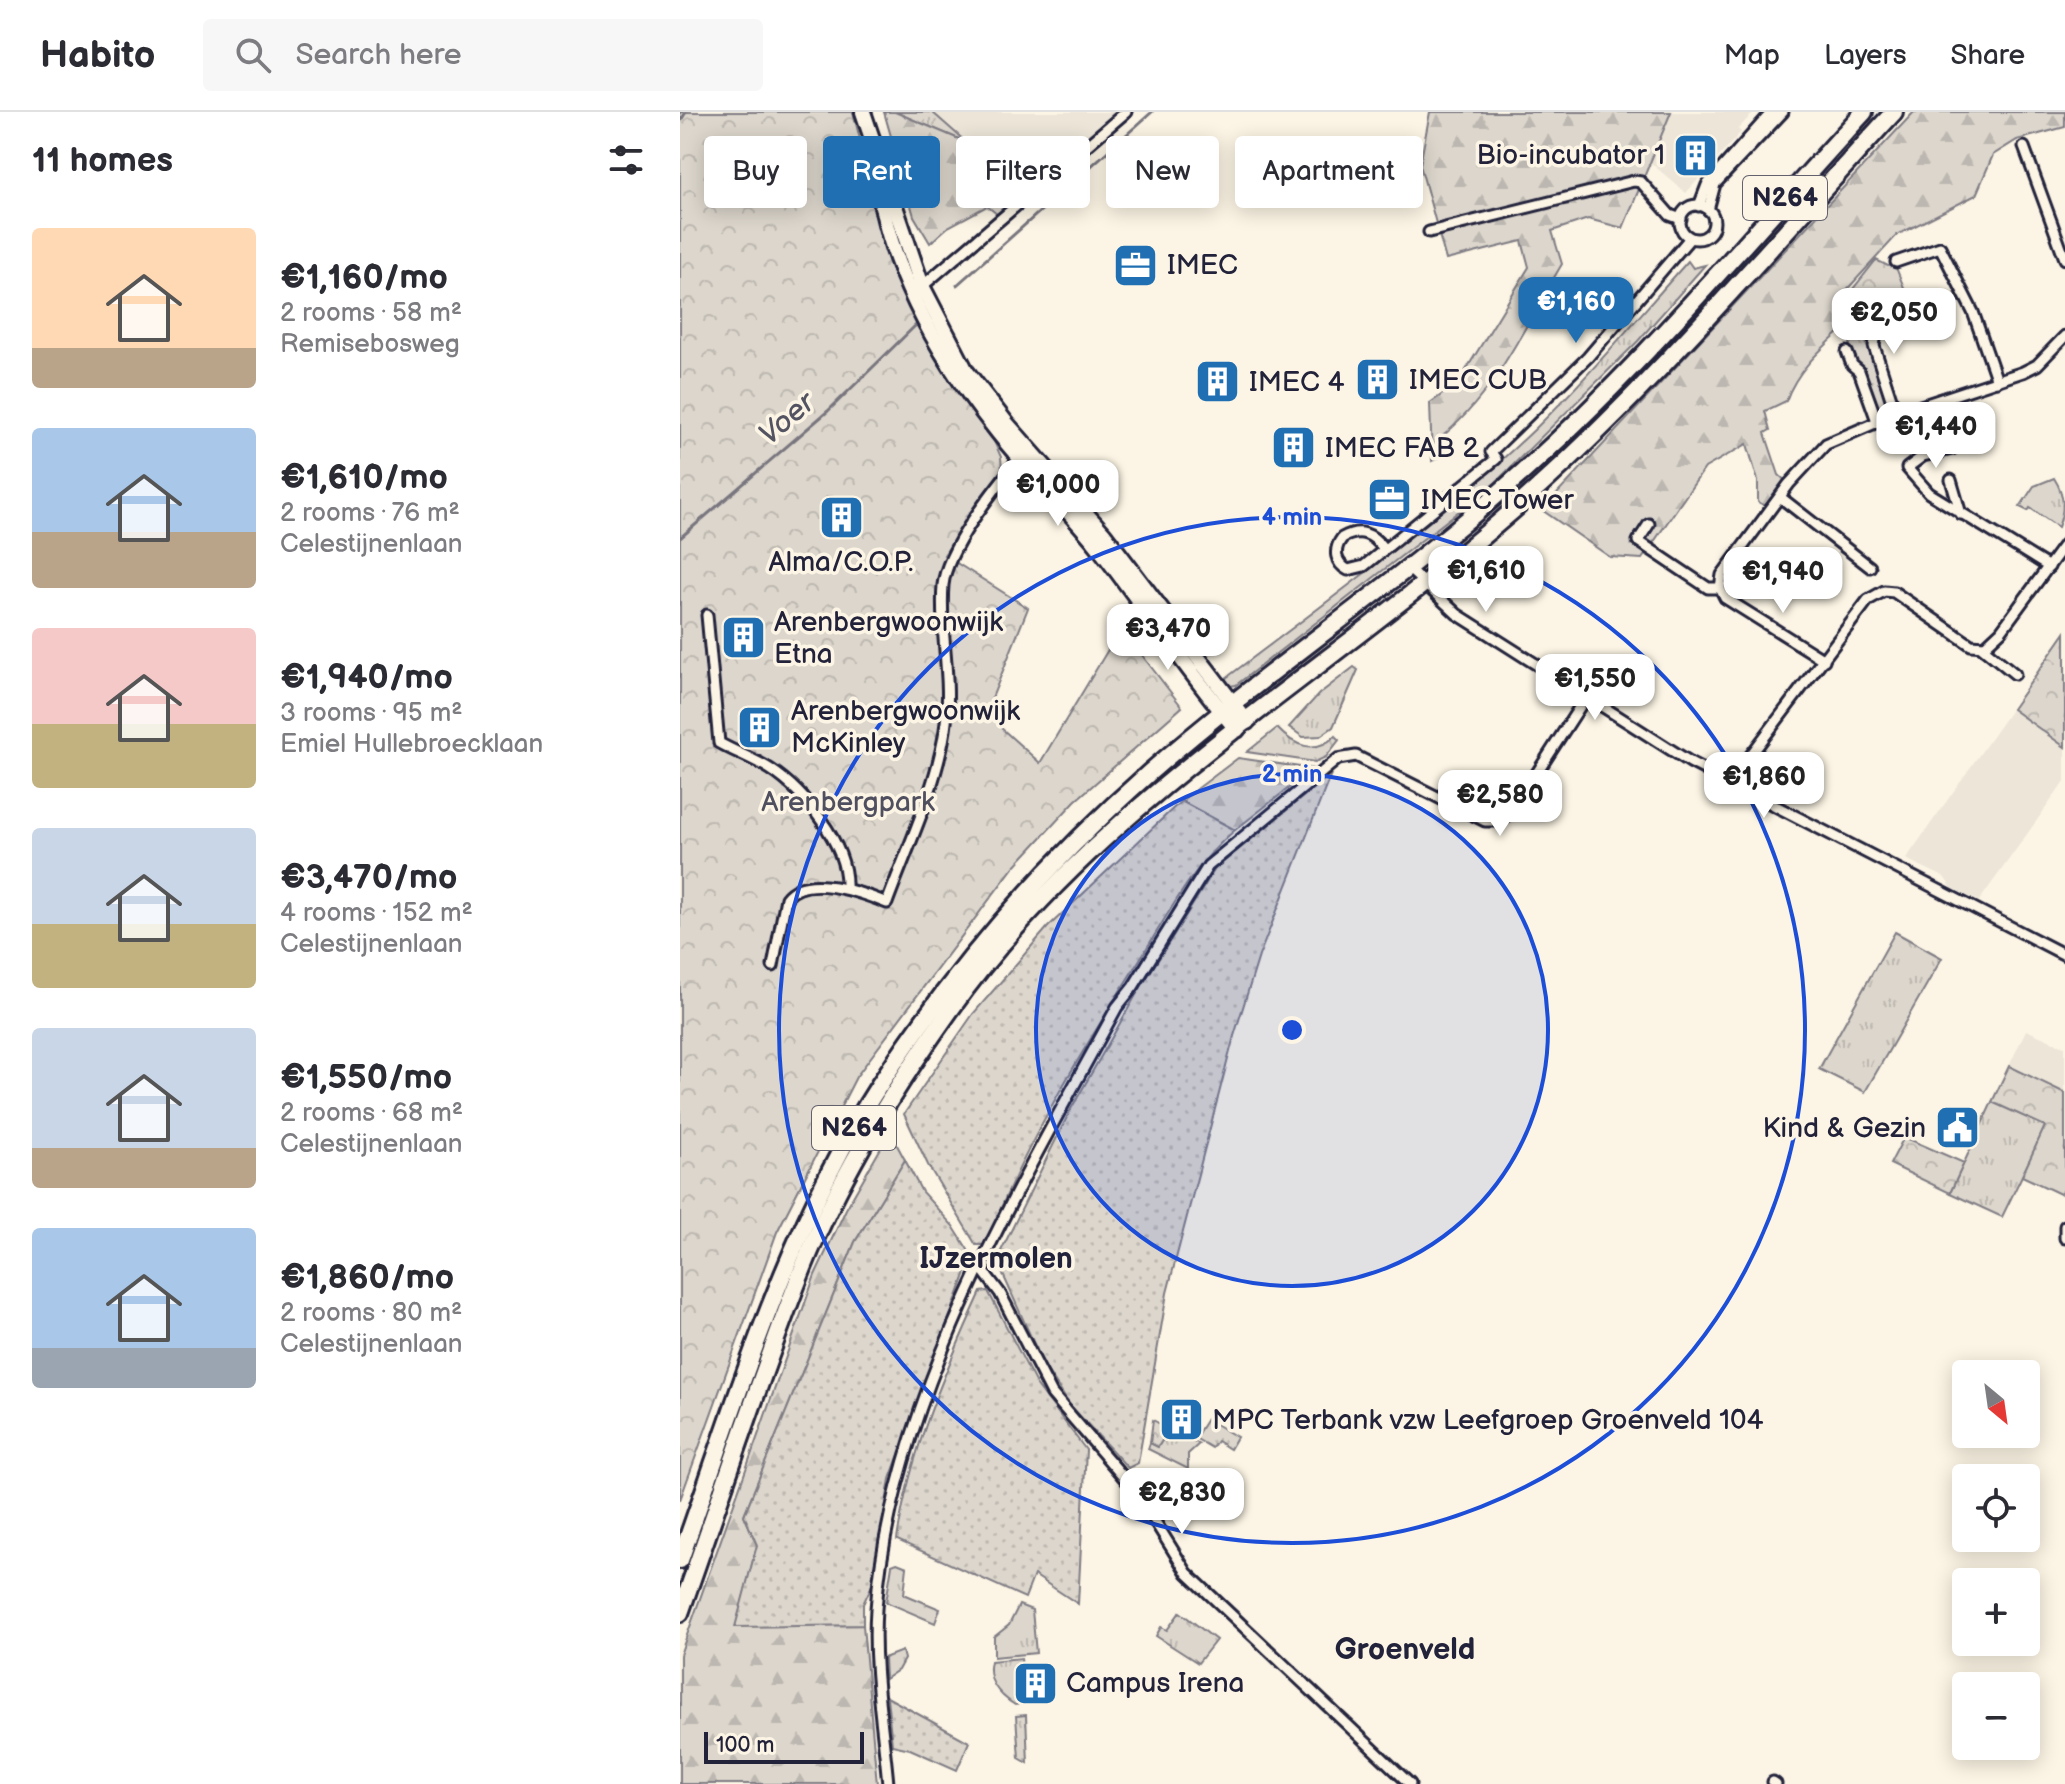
<!DOCTYPE html>
<meta charset="utf-8">
<style>
body{margin:0;font-family:"Balsamiq Sans",sans-serif;background:#f7f7f7;color:#2b2b33;height:100vh;display:flex;flex-direction:column;font-size:30px;white-space:nowrap}
*{box-sizing:border-box;margin:0}
p{font-size:26px;color:#7c7c81}
.icon{flex:none;width:44px;height:44px;fill:none;stroke:currentColor;stroke-width:2;stroke-linecap:round;stroke-linejoin:round}
.map{position:relative;flex:1;overflow:hidden}
.details{display:flex;flex-direction:column;background:#fff;width:680px}
.details>*{flex:none}
.guide{position:absolute;left:24px;top:24px;width:760px;height:72px;display:flex;gap:16px}
.needle{width:52px;rotate:151deg}
.buttons{position:absolute;left:1272px;top:1248px;display:grid;gap:16px}
.buttons a{display:grid;place-items:center;width:88px;height:88px;border-radius:8px;background:#fff;box-shadow:0 4px 20px #0003;font-size:40px}
.scale{position:absolute;left:24px;bottom:20px;width:160px;box-sizing:border-box;padding-left:8px;border:4px solid #22223b;border-top:0;font-size:22px;line-height:28px;white-space:nowrap;color:#22223b;-webkit-text-stroke:6px #fcf5e5;paint-order:stroke}
.price{position:absolute;translate:-50% -68px;padding:0 18px;border-radius:16px;background:#fff;color:#222;font-size:26px;line-height:52px;filter:drop-shadow(0 2px 4px #0008)}
.price::after{content:'';position:absolute;left:50%;top:48px;width:24px;height:18px;margin-left:-12px;background:inherit;clip-path:polygon(0 0,100% 0,50% 100%)}
.price.selected{background:#1f6fb2;color:#fff}
ul{padding:0;list-style:none}
li{display:flex;align-items:center;gap:24px;height:200px;padding:0 32px}
li span{display:grid;place-items:center;flex:none;width:224px;height:160px;border-radius:8px;color:#555}
li>.icon{margin-inline-start:auto}
span .icon{width:96px;height:96px;fill:#fffc;stroke-width:1}
li b{font-size:34px}
h2{display:flex;justify-content:space-between;align-items:center;height:96px;padding:0 32px;font-size:34px}
.tag{padding:0 28px;border-radius:8px;background:#fff;box-shadow:0 4px 20px #0003;font-size:28px;line-height:72px}
.tag.selected{background:#1f6fb2;color:#fff}
header{display:flex;align-items:center;gap:48px;box-sizing:border-box;height:112px;padding:0 40px;background:#fff;border-bottom:2px solid #e1e1e2}
header strong{font-size:38px}
nav{display:flex;gap:44px;margin-inline-start:auto;font-size:28px}
.search{width:560px;height:72px;background:#f7f7f7;display:flex;align-items:center;gap:20px;box-sizing:border-box;padding:0 28px;border-radius:8px;color:#7c7c81;font-size:30px}
main{display:flex;flex:1;min-height:0}
.map>svg:first-child{display:block}
</style>
<header>
<strong>Habito</strong>
<div class="search"><svg class="icon" aria-label="search" viewBox="0 0 24 24"><circle cx="10" cy="10" r="6"/><path d="M15 15l6 6"/></svg>Search here</div>
<nav><a>Map</a><a>Layers</a><a>Share</a></nav>
</header>
<main>
<section class="details">
<h2>11 homes<svg class="icon" aria-label="filters" viewBox="0 0 24 24"><path d="M4 7h16M4 17h16"/><circle cx="9" cy="7" r="2"/><circle cx="15" cy="17" r="2"/></svg></h2>
<ul>
<li><span style="background:linear-gradient(#ffd9b3 75%,#b9a48a 0)"><svg class="icon" aria-label="home" viewBox="0 0 24 24"><path d="M3 11l9-7 9 7M6 9v11h12V9"/></svg></span><div><b>€1,160/mo</b><p>2 rooms · 58 m²</p><p>Remisebosweg</p></div></li>
<li><span style="background:linear-gradient(#a9c7e8 65%,#b9a48a 0)"><svg class="icon" aria-label="home" viewBox="0 0 24 24"><path d="M3 11l9-7 9 7M6 9v11h12V9"/></svg></span><div><b>€1,610/mo</b><p>2 rooms · 76 m²</p><p>Celestijnenlaan</p></div></li>
<li><span style="background:linear-gradient(#f6c9c9 60%,#c2b280 0)"><svg class="icon" aria-label="home" viewBox="0 0 24 24"><path d="M3 11l9-7 9 7M6 9v11h12V9"/></svg></span><div><b>€1,940/mo</b><p>3 rooms · 95 m²</p><p>Emiel Hullebroecklaan</p></div></li>
<li><span style="background:linear-gradient(#c9d6e8 60%,#c2b280 0)"><svg class="icon" aria-label="home" viewBox="0 0 24 24"><path d="M3 11l9-7 9 7M6 9v11h12V9"/></svg></span><div><b>€3,470/mo</b><p>4 rooms · 152 m²</p><p>Celestijnenlaan</p></div></li>
<li><span style="background:linear-gradient(#c9d6e8 75%,#b9a48a 0)"><svg class="icon" aria-label="home" viewBox="0 0 24 24"><path d="M3 11l9-7 9 7M6 9v11h12V9"/></svg></span><div><b>€1,550/mo</b><p>2 rooms · 68 m²</p><p>Celestijnenlaan</p></div></li>
<li><span style="background:linear-gradient(#a9c7e8 75%,#9aa5b1 0)"><svg class="icon" aria-label="home" viewBox="0 0 24 24"><path d="M3 11l9-7 9 7M6 9v11h12V9"/></svg></span><div><b>€1,860/mo</b><p>2 rooms · 80 m²</p><p>Celestijnenlaan</p></div></li>
</ul>
</section>
<div class="map">
<svg width="1385" height="1672" viewBox="0 0 1385 1672">
<defs>
<pattern id="grass-tufts" width="24" height="20" patternUnits="userSpaceOnUse" patternTransform="scale(2)"><rect width="24" height="20" fill="#dcd6cc"/><path d="M3 7l-1-3M5 7V3M7 7l1-3M15 17l-1-3M17 17v-4M19 17l1-3" fill="none" stroke="#bcb7b0"/></pattern>
<pattern id="forest-firs" width="22" height="20" patternUnits="userSpaceOnUse" patternTransform="scale(2)"><rect width="22" height="20" fill="#dcd6cc"/><path d="M5 1l3.5 6h-7zM16 11l3.5 6h-7z" fill="#bcb7b0"/></pattern>
<pattern id="park-crowns" width="20" height="18" patternUnits="userSpaceOnUse" patternTransform="scale(2)"><rect width="20" height="18" fill="#dcd6cc"/><path d="M2 6a3 3 0 1 1 6 0M12 15a3 3 0 1 1 6 0" fill="none" stroke="#bcb7b0"/></pattern>
<pattern id="garden-dots" width="8" height="8" patternUnits="userSpaceOnUse" patternTransform="scale(2)"><rect width="8" height="8" fill="#dcd6cc"/><path d="M2 2h.1M6 6h.1" fill="none" stroke="#bcb7b0" stroke-width="1.8" stroke-linecap="round"/></pattern>
</defs>
<rect width="100%" height="100%" fill="#fcf5e5"/>
<filter id="ink" filterUnits="userSpaceOnUse"><feTurbulence type="fractalNoise" baseFrequency=".0125" numOctaves="2"/><feDisplacementMap in="SourceGraphic" scale="16" xChannelSelector="R" yChannelSelector="G"/><feConvolveMatrix kernelMatrix="1 2 1 2 8 2 1 2 1" color-interpolation-filters="sRGB"/></filter>
<g filter="url(#ink)">
<g fill="#ece5d8">
<polygon points="204,0 446,0 324,106 307,94 268,115 250,131"/>
<polygon points="991,0 1074,0 1058,17 1061,20 1006,81 971,51"/>
<polygon points="1385,521 1385,669 1299,789 1272,776 1264,765 1226,747"/>
<polygon points="1346,918 1385,935 1385,1084 1343,1064 1322,1105 1270,1081"/>
</g>
<g fill="url(#grass-tufts)" stroke="#7f7c84" stroke-width="2">
<polygon points="215,0 252,0 286,30"/>
<path d="M 1008,149 L 1013,156 L 1025,153 L 958,229 L 815,371 L 556,573 L 550,574 L 542,569 C 649,488 759,409 856,316 C 910,263 958,205 1008,149 Z"/>
<polygon points="1186,201 1213,295 1195,301 1168,240 1172,225 1166,207"/>
<path d="M 1374,366 C 1385,383 1385,398 1378,415 L 1350,396 L 1348,399 L 1340,395 L 1354,374 Z"/>
<polygon points="674,555 678,558 653,615 640,624 623,625 609,615 639,582"/>
<path d="M 597,616 C 614,634 635,643 655,624 L 659,628 L 646,645 L 635,650 L 567,640 Z"/>
<polygon points="1215,820 1262,846 1185,980 1139,957"/>
<polygon points="1312,990 1366,1014 1322,1105 1270,1081"/>
<polygon points="527,1307 557,1325 550,1337 537,1329 532,1336 515,1326"/>
<polygon points="490,1315 519,1332 508,1342 508,1357 468,1337 470,1331 478,1335"/>
<polygon points="464,1362 492,1376 480,1398 462,1374"/>
<polygon points="217,1451 227,1455 224,1482 260,1497 255,1511 206,1490 212,1453"/>
<polygon points="339,1493 352,1498 356,1541 314,1545 314,1525 329,1513"/>
<polygon points="500,1500 536,1528 518,1551 476,1524 481,1515 487,1518"/>
<polygon points="222,1539 224,1547 218,1558 205,1567 204,1546"/>
<path d="M 341,1546 L 345,1591 L 335,1593 C 319,1583 306,1568 311,1549 Z"/>
<polygon points="346,1603 348,1651 339,1646 336,1604"/>
</g>
<g fill="url(#forest-firs)" stroke="#7f7c84" stroke-width="2">
<polygon points="204,0 215,0 286,30 296,38 302,37 337,64 341,81 318,103 307,94 268,115 250,131 234,104"/>
<path d="M 750,0 L 991,0 L 943,116 L 908,107 L 872,119 L 882,152 C 846,212 815,283 759,327 L 766,342 L 752,349 L 750,291 L 778,271 L 849,155 L 842,129 L 766,148 L 740,53 Z"/>
<path d="M 1234,0 L 1385,0 L 1385,15 L 1337,28 L 1313,43 L 1296,83 L 1217,123 L 1161,184 L 1161,219 C 1139,239 1116,260 1106,289 L 1085,299 L 1090,318 L 1085,321 L 1099,363 L 1109,372 L 1091,397 L 1078,390 L 1078,369 L 1067,332 L 1025,356 L 962,447 L 930,445 L 862,398 Z"/>
<polygon points="558,646 633,657 555,718 501,689"/>
<polygon points="210,1020 225,1048 175,1130 64,1403 77,1433 56,1514 183,1513 197,1672 0,1672 0,1543 135,1163 166,1097"/>
</g>
<g fill="url(#park-crowns)" stroke="#7f7c84" stroke-width="2">
<polygon points="0,0 173,0 214,160 276,275 310,320 321,345 322,358 264,443 348,496 310,591 320,615 360,651 441,516 502,595 395,689 333,756 176,965 97,1120 0,1388"/>
<polygon points="1196,148 1208,154 1215,153 1227,183 1186,196 1190,209 1169,215 1165,187"/>
<polygon points="1385,521 1385,635 1332,597"/>
<polygon points="1329,954 1385,981 1385,1077 1380,1082 1342,1064 1365,1014 1312,990"/>
<polygon points="1224,1025 1284,1051 1270,1081 1210,1052"/>
<polygon points="473,1308 489,1317 478,1335 470,1331"/>
</g>
<g fill="url(#garden-dots)" stroke="#7f7c84" stroke-width="2">
<polygon points="651,662 579,844 554,924 487,1181 458,1351 448,1356 390,1293 364,1254 321,1158 320,1141 391,997 456,883 535,757"/>
<path d="M 501,689 L 555,718 C 514,752 490,799 462,844 C 404,936 344,1032 306,1133 L 296,1133 L 248,1053 L 224,1002 L 293,902 L 368,815 Z"/>
<polygon points="225,1048 242,1080 273,1114 292,1144 210,1367 193,1471 183,1492 183,1513 55,1515 77,1433 64,1403 175,1130"/>
<path d="M 308,1179 L 356,1272 L 406,1338 L 398,1492 L 354,1463 L 345,1486 L 217,1428 C 229,1342 265,1259 301,1180 Z"/>
<polygon points="207,1585 289,1630 277,1658 230,1637 212,1633"/>
</g>
<g fill="none" stroke-linecap="round" stroke-linejoin="round">
<g stroke="#78757e" stroke-width="3">
<polyline points="0,10 6,0"/>
<polyline points="277,173 472,0"/>
<polyline points="0,426 148,299 236,213"/>
</g>
<defs>
<g id="street">
<polyline points="1344,35 1385,147"/>
<circle cx="1017" cy="110" r="17"/>
<polyline points="1019,94 1027,73 1092,0"/>
<polyline points="1028,98 1035,72 1103,0"/>
<polyline points="749,120 954,69 961,70 990,103 1001,107"/>
<polyline points="1216,150 1260,135 1293,200 1317,269"/>
<polyline points="239,177 446,0"/>
<polyline points="1187,197 1196,222 1194,234 1216,302"/>
<polyline points="1167,240 1172,253 1179,259 1197,309"/>
<polyline points="1272,337 1243,344 1227,356 1249,381 1369,455"/>
<polyline points="1271,368 1281,402"/>
<polyline points="1100,385 1190,455"/>
<polyline points="969,412 958,429 1028,476 1040,476"/>
<path d="M 704,437 C 692,421 680,416 662,426 C 653,438 655,451 668,458 L 684,454 L 816,347 L 811,340 L 908,245 L 1010,126"/>
<polyline points="728,456 777,502 1010,650 1385,843"/>
<polyline points="1040,476 1042,463 1109,372 1146,332 1216,302 1343,260 1357,253 1385,224"/>
<polyline points="1040,476 1045,486 1144,548"/>
<path d="M 27,503 L 39,631 C 55,640 74,647 90,657 C 124,679 168,733 166,775"/>
<polyline points="1302,535 1335,562"/>
<polyline points="1049,672 1188,488 1204,479 1214,480 1291,533 1305,534 1321,519 1385,432"/>
<path d="M 93,854 L 106,786 C 126,760 182,781 207,791 C 227,736 256,677 265,618 C 273,567 259,522 263,473 C 267,435 317,374 341,344"/>
<polyline points="1385,1114 1385,1126"/>
<polyline points="301,1156 320,1181 372,1282 458,1382 507,1461 730,1672"/>
<polyline points="1093,1670 1096,1672"/>
<path d="M 208,1672 C 203,1614 192,1556 196,1497 C 211,1289 339,1075 437,895 L 453,875 L 528,754 L 658,647 L 676,644 L 805,709 L 820,709 L 835,695 L 906,585"/>
</g>
<g id="secondary">
<polyline points="183,0 242,174 286,259 327,312 424,422 567,610"/>
<path d="M 196,53 C 203,147 257,243 314,315 C 346,357 385,393 418,434 C 465,495 507,559 557,618"/>
</g>
<g id="highway">
<path d="M 0,1448 C 57,1287 107,1116 200,972 C 274,857 366,752 469,661 C 584,560 712,475 827,374 C 957,261 1068,126 1184,0"/>
<path d="M 0,1501 C 41,1386 78,1269 123,1156 C 159,1065 213,978 270,898 C 411,698 632,570 816,413 C 961,289 1085,140 1214,0"/>
</g>
</defs>
<use href="#street" stroke="#22223b" stroke-width="15"/>
<use href="#secondary" stroke="#22223b" stroke-width="20"/>
<use href="#highway" stroke="#22223b" stroke-width="22"/>
<use href="#street" stroke="#fcf5e5" stroke-width="9"/>
<use href="#secondary" stroke="#fcf5e5" stroke-width="14"/>
<use href="#highway" stroke="#fcf5e5" stroke-width="16"/>
</g>
</g>
<circle cx="612" cy="918" r="256" fill="#1d4ed8" fill-opacity=".12"/>
<g fill="none" stroke="#1d4ed8" stroke-width="4">
<circle cx="612" cy="918" r="256"/>
<circle cx="612" cy="918" r="513"/>
</g>
<defs>
<symbol id="building-square" viewBox="-11 -11 22 22"><rect x="-9" y="-9" width="18" height="18" rx="4" fill="#1f6fb2" stroke="#fcf5e5"/><path d="M-4-6H4V6H1V3H-1V6H-4ZM-2.5-4.3h1.7v1.8h-1.7ZM.8-4.3h1.7v1.8H.8ZM-2.5-1h1.7V.8h-1.7ZM.8-1h1.7V.8H.8Z" fill="#fff"/></symbol>
<symbol id="office-square" viewBox="-11 -11 22 22"><rect x="-9" y="-9" width="18" height="18" rx="4" fill="#1f6fb2" stroke="#fcf5e5"/><path d="M-6-3h4V-5.5h4V-3h4V5H-6ZM-1-4.5V-3h2v-1.5ZM-6 0V1H6V0Z" fill="#fff"/></symbol>
<symbol id="civic-square" viewBox="-11 -11 22 22"><rect x="-9" y="-9" width="18" height="18" rx="4" fill="#1f6fb2" stroke="#fcf5e5"/><path d="M-.6-6.5H3V-4.5H.6V-3L4-1V1h2V6H-6V1h2V-1L-.6-3ZM-1.2 2.5V6h2.4V2.5Z" fill="#fff"/></symbol>
</defs>
<g fill-rule="evenodd">
<use href="#building-square" x="990" y="18" width="51" height="51"/>
<use href="#office-square" x="430" y="128" width="51" height="51"/>
<use href="#building-square" x="672" y="242" width="51" height="51"/>
<use href="#building-square" x="512" y="244" width="51" height="51"/>
<use href="#building-square" x="588" y="310" width="51" height="51"/>
<use href="#office-square" x="684" y="362" width="51" height="51"/>
<use href="#building-square" x="136" y="380" width="51" height="51"/>
<use href="#building-square" x="38" y="500" width="51" height="51"/>
<use href="#building-square" x="54" y="590" width="51" height="51"/>
<use href="#civic-square" x="1252" y="990" width="51" height="51"/>
<use href="#building-square" x="476" y="1282" width="51" height="51"/>
<use href="#building-square" x="330" y="1546" width="51" height="51"/>
</g>
<g text-anchor="middle" dominant-baseline="central" stroke-width="7" stroke-linejoin="round" paint-order="stroke">
<g fill="#fcf5e5" stroke="#63616e" stroke-width="2">
<rect x="1063" y="64" width="84" height="44" rx="6"/>
<rect x="132" y="994" width="84" height="44" rx="6"/>
</g>
<g font-size="26" font-weight="bold" fill="#22223b">
<text x="1105" y="86">N264</text>
<text x="174" y="1016">N264</text>
</g>
<g font-size="28" fill="#22223b" stroke="#fcf5e5" text-anchor="start">
<text x="985" y="43" text-anchor="end">Bio-incubator 1</text>
<text x="487" y="153">IMEC</text>
<text x="729" y="268">IMEC CUB</text>
<text x="569" y="270">IMEC 4</text>
<text x="645" y="336">IMEC FAB 2</text>
<text x="741" y="388">IMEC Tower</text>
<text x="161" y="450" text-anchor="middle">Alma/C.O.P.</text>
<text x="94" y="510">Arenbergwoonwijk<tspan x="94" dy="32">Etna</tspan></text>
<text x="111" y="599">Arenbergwoonwijk<tspan x="111" dy="32">McKinley</tspan></text>
<text x="1246" y="1016" text-anchor="end">Kind &amp; Gezin</text>
<text x="532" y="1308">MPC Terbank vzw Leefgroep Groenveld 104</text>
<text x="386" y="1571">Campus Irena</text>
</g>
<g font-size="28" fill="#504f5f" stroke="#fcf5e5">
<text x="168" y="690">Arenbergpark</text>
</g>
<g font-size="30" font-style="italic" fill="#545362" stroke="#fcf5e5">
<text transform="translate(107 307) rotate(-41)">Voer</text>
</g>
<g font-size="30" font-weight="bold" fill="#22223b" stroke="#fcf5e5">
<text x="316" y="1147">IJzermolen</text>
<text x="725" y="1538">Groenveld</text>
</g>
</g>
<circle cx="612" cy="918" r="12" fill="#1d4ed8" stroke="#fcf5e5" stroke-width="4"/>
<g font-size="24" text-anchor="middle" font-weight="bold" fill="#1d4ed8" stroke="#fcf5e5" stroke-width="7" stroke-linejoin="round" paint-order="stroke">
<text x="612" y="413">4 min</text>
<text x="612" y="670">2 min</text>
</g>
</svg>
<div class="buttons">
<a><svg class="needle" viewBox="-14 -14 28 28"><path d="M0-13l5 13h-10z" fill="#e53935"/><path d="M0 13l5-13h-10z" fill="#7c7c81"/></svg></a>
<a><svg class="icon" aria-label="locate" viewBox="0 0 24 24"><circle cx="12" cy="12" r="6"/><path d="M12 2v4M12 18v4M2 12h4M18 12h4"/></svg></a>
<a>+</a>
<a>−</a>
</div>
<div class="scale">100 m</div>
<b class="price selected" style="left:896px;top:233px">€1,160</b>
<b class="price" style="left:1214px;top:244px">€2,050</b>
<b class="price" style="left:1256px;top:358px">€1,440</b>
<b class="price" style="left:378px;top:416px">€1,000</b>
<b class="price" style="left:806px;top:502px">€1,610</b>
<b class="price" style="left:1103px;top:503px">€1,940</b>
<b class="price" style="left:488px;top:560px">€3,470</b>
<b class="price" style="left:915px;top:610px">€1,550</b>
<b class="price" style="left:1084px;top:708px">€1,860</b>
<b class="price" style="left:820px;top:726px">€2,580</b>
<b class="price" style="left:502px;top:1424px">€2,830</b>
<div class="guide">
<a class="tag">Buy</a>
<a class="tag selected">Rent</a>
<a class="tag">Filters</a>
<a class="tag">New</a>
<a class="tag">Apartment</a>
</div>
</div>
</main>
